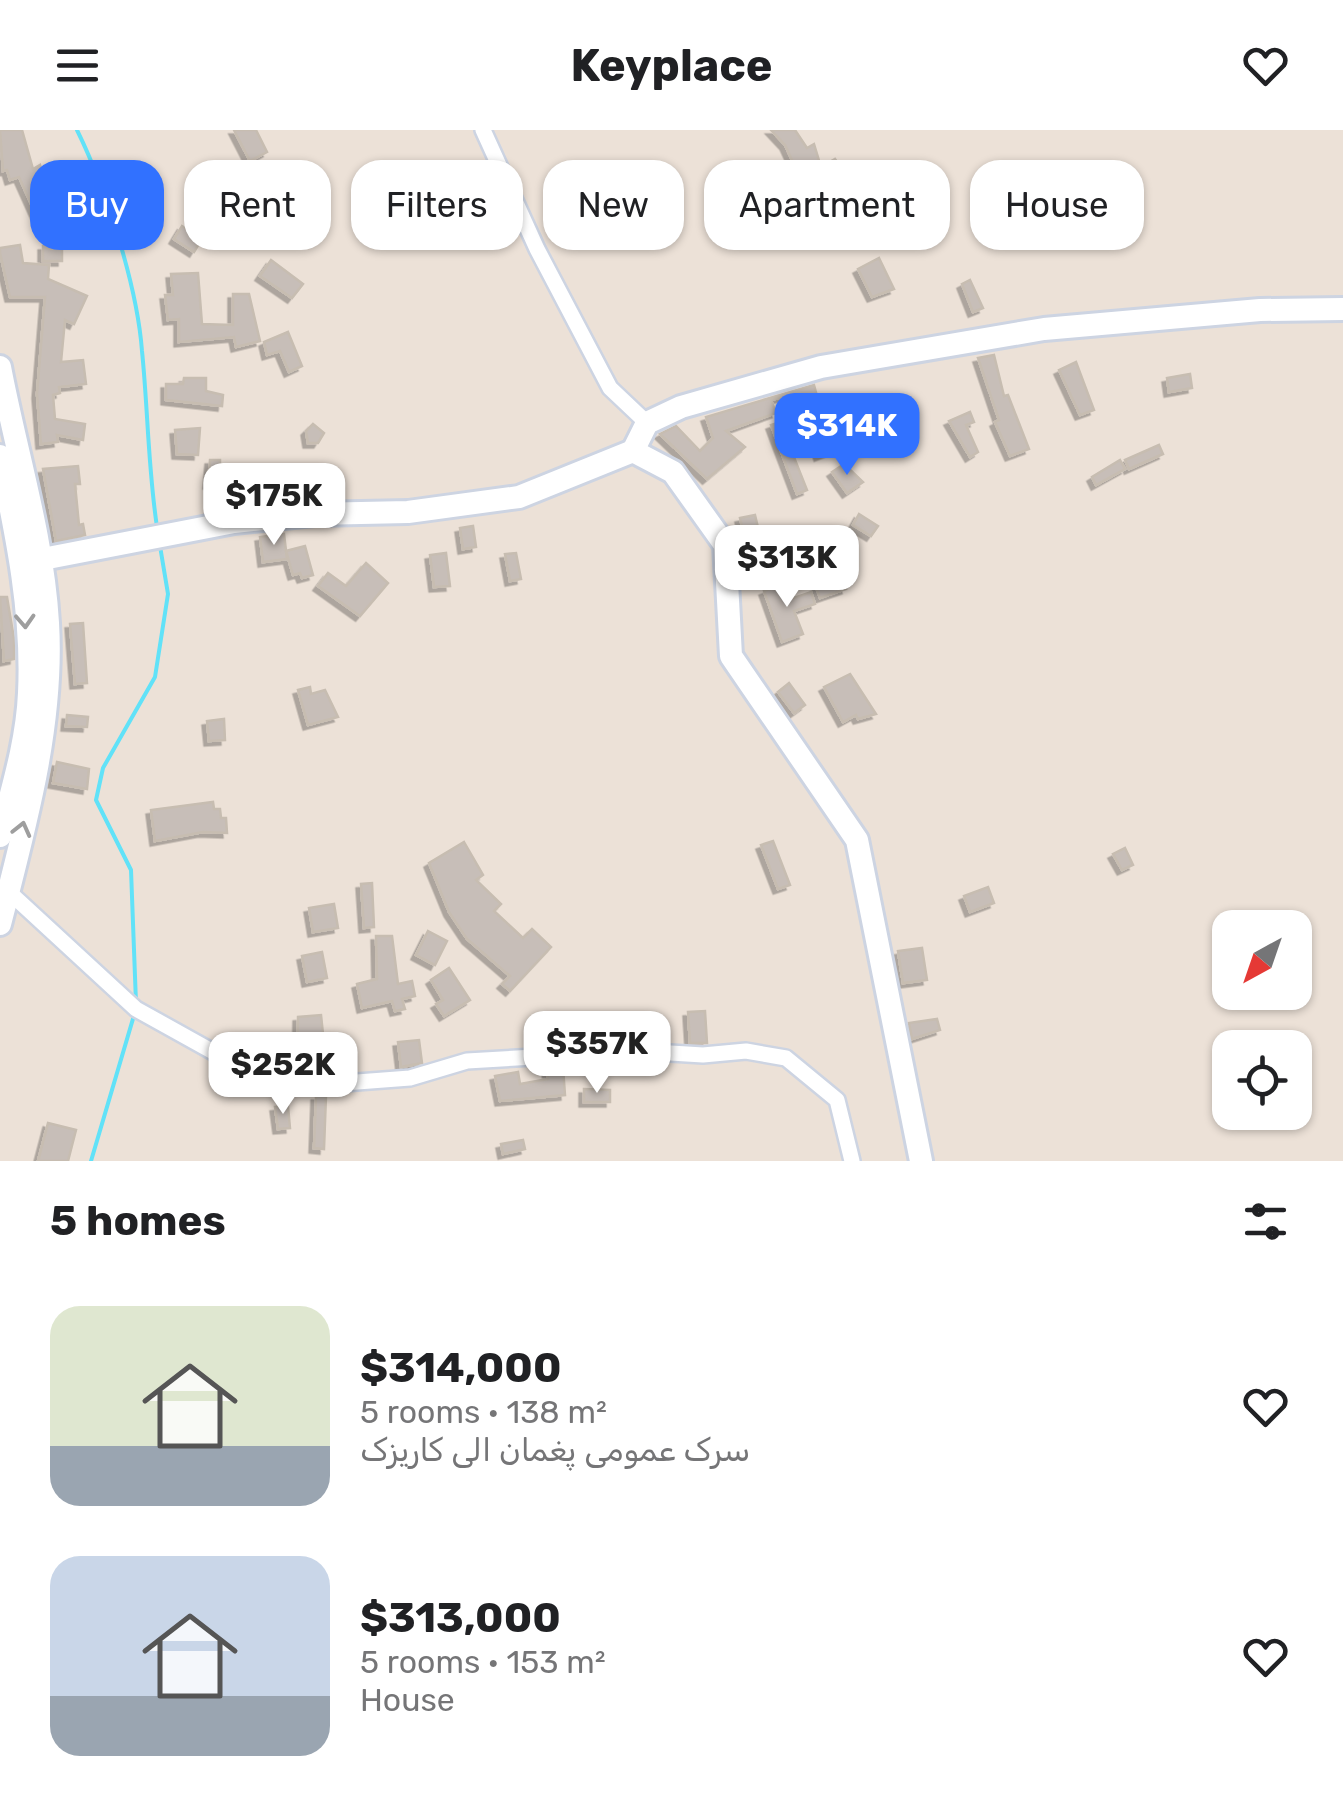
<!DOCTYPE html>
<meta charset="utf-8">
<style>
body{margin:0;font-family:Rubik,Cairo,sans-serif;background:#f2f2f2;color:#202124;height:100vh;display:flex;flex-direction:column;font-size:38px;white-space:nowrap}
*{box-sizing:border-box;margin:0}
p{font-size:32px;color:#757577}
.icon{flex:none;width:55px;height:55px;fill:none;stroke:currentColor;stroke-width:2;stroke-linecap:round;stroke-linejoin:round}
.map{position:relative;height:1031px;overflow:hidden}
.sheet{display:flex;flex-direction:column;background:#fff;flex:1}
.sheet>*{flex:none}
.guide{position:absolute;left:30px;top:30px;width:1285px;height:90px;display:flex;gap:20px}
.needle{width:65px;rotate:220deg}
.fabs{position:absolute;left:1212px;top:780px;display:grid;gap:20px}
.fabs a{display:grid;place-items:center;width:100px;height:100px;border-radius:20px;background:#fff;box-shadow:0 2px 8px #0004;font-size:50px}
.price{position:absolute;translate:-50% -85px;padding:0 22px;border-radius:20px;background:#fff;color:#222;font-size:32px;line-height:65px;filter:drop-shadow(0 2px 5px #0008)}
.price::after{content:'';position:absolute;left:50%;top:60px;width:30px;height:22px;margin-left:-15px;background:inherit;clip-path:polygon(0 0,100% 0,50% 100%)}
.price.current{background:#3171ff;color:#fff}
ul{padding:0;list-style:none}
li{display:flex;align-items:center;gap:30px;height:250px;padding:0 50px}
li span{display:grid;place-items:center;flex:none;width:280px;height:200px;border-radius:30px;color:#555}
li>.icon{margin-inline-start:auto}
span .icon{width:120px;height:120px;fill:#fffc;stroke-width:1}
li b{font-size:42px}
h2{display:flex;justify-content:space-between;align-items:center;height:120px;padding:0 50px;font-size:42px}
.chip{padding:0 35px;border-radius:30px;background:#fff;box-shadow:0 2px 8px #0004;font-size:35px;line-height:90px}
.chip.current{background:#3171ff;color:#fff}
header{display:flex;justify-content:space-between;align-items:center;height:130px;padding:0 50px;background:#fff;font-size:45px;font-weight:700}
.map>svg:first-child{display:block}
</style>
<header><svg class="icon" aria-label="menu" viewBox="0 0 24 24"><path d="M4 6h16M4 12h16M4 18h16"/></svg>Keyplace<svg class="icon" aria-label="heart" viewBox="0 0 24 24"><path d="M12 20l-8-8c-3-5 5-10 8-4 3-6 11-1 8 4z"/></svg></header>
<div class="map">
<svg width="1343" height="1031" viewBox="0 0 1343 1031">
<defs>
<filter id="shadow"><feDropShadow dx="-4.5" dy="4.5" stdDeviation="0" flood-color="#0004"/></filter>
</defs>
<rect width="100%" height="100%" fill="#ece1d7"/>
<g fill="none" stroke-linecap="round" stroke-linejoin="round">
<g stroke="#61e2f8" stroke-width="4">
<path d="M 77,0 C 106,59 137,155 142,221 C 148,280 148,338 157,397"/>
<polyline points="136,873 131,740 96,670 103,638 155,547 168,464 160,416"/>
<polyline points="91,1031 135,882"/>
</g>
</g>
<g fill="#c7beb8" stroke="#c7bdb1" stroke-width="2.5" filter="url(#shadow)">
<polygon points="0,0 22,0 33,39 40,35 49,67 63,62 63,86 40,94 19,47 10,50 7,40 3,41"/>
<polygon points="234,0 256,0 267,22 250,31"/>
<polygon points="771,0 795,0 807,18 814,14 821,37 835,29 848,48 837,59 841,72 854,82 857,93 827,106 785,15"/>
<polygon points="290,66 299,71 283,98 274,92"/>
<polygon points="182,96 202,109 194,122 174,109"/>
<polygon points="20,115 23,133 49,135 48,149 87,166 74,194 65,190 61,232 83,230 86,254 59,257 60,263 53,265 55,289 85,294 83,310 57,305 58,312 41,314 37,264 45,167 10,167 0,123 0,118"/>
<rect x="43" y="116" width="19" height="15"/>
<polygon points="879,128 894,159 872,167 858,139"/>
<polygon points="271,130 303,154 292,168 260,146"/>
<polygon points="198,143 202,194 233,195 233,164 249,164 260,211 236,217 234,207 179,212 179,189 168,190 165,165 173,165 171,144"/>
<polygon points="970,150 983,178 973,182 962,154"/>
<polygon points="288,202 302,236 289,242 280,221 267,225 264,212"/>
<polygon points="994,225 1004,266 1008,265 1029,319 1010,326 995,292 999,290 978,228"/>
<polygon points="1076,232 1094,280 1080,285 1059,240"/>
<polygon points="1190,244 1192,258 1169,262 1167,248"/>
<polygon points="184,248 206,248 206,261 223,265 222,276 166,270 166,254 183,254"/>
<polygon points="814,255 820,277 797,283 793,264 771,270 776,283 726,301 745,317 707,349 660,304 676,296 700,321 713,308 706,287"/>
<polygon points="970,282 974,292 966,295 978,322 970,327 949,291"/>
<polygon points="780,292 807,360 797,364 771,295"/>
<polygon points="313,294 324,303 318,313 308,313 306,301"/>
<polygon points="832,294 840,318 819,326 817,319 812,321 806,303"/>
<polygon points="200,298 198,325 177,324 175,300"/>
<polygon points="1159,315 1163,324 1129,339 1125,330"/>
<polygon points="210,330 220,330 220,355 208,354"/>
<polygon points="1120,330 1125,339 1096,355 1092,347"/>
<polygon points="844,334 863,352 847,363 832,342"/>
<polygon points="78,336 80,354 75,354 79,395 83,394 85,405 56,411 43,339"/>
<polygon points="859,384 878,396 871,406 853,395"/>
<polygon points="755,385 760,406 745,409 740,388"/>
<polygon points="473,396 476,417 463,419 460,398"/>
<polygon points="806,401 816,419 807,424 797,406"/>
<polygon points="284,404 287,429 263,432 260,407"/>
<polygon points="305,416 313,445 302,448 300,443 293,445 286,421"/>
<polygon points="446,423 450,456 434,457 430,425"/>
<polygon points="516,423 521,449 510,451 505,424"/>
<polygon points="366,433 388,453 360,486 318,456 328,443 346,456"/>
<polygon points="839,440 846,459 820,468 816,457 830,452 827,444"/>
<polygon points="788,452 794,468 811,462 815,474 794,481 803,504 782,512 764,461"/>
<polygon points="0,467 7,467 14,509 14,529 4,531"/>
<polygon points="83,493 87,553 75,554 70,494"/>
<polygon points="850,544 876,584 858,589 856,585 843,592 824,557"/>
<polygon points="789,553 805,575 794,583 778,562"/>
<polygon points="310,557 311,564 325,560 338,587 308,595 298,560"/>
<polygon points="67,585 88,587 87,597 66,596"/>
<polygon points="224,589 225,610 209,611 207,591"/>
<polygon points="57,632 89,639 87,659 53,653"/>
<polygon points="213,672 214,679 220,679 221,688 226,688 227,703 203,702 155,711 151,680"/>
<polygon points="773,711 790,755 778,759 761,715"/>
<polygon points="464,712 483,745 476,750 501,774 494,781 523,808 532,799 551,817 510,861 502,854 510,846 467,809 449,782 429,733"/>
<polygon points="1125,718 1133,735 1122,740 1113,724"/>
<polygon points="372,753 374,797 364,798 361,754"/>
<polygon points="988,757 994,773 970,782 964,766"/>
<polygon points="334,774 338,798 313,802 309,778"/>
<polygon points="428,801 447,811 435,835 416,825"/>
<polygon points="376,806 392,806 398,854 412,851 415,866 402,869 405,879 395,881 392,871 362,878 357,854 377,849"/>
<polygon points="922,818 927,850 903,853 898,821"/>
<polygon points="322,822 327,848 307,852 302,826"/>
<polygon points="449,838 470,870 444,886 436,874 443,870 431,850"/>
<polygon points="705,881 707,913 690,913 688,882"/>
<polygon points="321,885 323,904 317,904 317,928 346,927 346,942 297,945 298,887"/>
<polygon points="937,889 940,900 912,909 909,893"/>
<polygon points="419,910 422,933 401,937 398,912"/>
<polygon points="563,937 565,965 500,971 495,946 518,942 520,954 548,949 547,938"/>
<polygon points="584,959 610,960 610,972 584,972"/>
<polygon points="316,966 326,966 324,1019 314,1018"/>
<polygon points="288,976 290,998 278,999 275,977"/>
<polygon points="48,993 76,1000 68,1031 38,1031"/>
<polygon points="523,1010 525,1019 503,1024 501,1014"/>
</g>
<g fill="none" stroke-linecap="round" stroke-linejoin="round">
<defs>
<g id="street">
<polyline points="483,0 537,119 610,258 647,293"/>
<polyline points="8,761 136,879 278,958 410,948 467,931 638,921 703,925 746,921 786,928 837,970 852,1031"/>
</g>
<g id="secondary">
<path d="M 0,237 C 16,322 43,406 48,493 C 54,594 25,697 0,794"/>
<polyline points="633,321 647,293 681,277 821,237 1044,199 1260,180 1343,179"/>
<path d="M 0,326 C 16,403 33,483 29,563 C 27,611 12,659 0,706"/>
<polyline points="22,433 234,392 314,384 408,382 519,367 633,321 673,342 725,415 731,526 857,710 921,1031"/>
</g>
</defs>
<use href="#street" stroke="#cdd4e2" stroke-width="20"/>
<use href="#secondary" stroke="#cdd4e2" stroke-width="28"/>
<use href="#street" stroke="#fff" stroke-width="15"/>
<use href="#secondary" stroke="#fff" stroke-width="22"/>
</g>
<defs><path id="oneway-chevron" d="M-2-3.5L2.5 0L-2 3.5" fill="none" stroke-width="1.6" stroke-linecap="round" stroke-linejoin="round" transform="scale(2.5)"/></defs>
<g stroke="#9e9e9e">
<use href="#oneway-chevron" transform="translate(25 491) rotate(87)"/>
<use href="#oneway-chevron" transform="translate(22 699) rotate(-76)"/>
</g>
</svg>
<div class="fabs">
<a><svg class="needle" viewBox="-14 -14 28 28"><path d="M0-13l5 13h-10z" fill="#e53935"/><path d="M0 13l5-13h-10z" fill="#757577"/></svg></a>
<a><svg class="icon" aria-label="locate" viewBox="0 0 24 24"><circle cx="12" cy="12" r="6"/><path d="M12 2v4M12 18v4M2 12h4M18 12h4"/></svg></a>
</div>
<b class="price current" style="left:847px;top:348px">$314K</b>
<b class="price" style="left:274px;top:418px">$175K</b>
<b class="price" style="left:787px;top:480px">$313K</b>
<b class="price" style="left:597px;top:966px">$357K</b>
<b class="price" style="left:283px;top:987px">$252K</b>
<div class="guide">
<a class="chip current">Buy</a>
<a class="chip">Rent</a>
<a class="chip">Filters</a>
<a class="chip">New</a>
<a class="chip">Apartment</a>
<a class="chip">House</a>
</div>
</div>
<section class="sheet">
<h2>5 homes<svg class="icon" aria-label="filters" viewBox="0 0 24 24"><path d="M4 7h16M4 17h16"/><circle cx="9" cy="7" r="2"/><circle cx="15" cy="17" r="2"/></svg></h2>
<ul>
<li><span style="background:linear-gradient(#dfe7d0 70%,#9aa5b1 0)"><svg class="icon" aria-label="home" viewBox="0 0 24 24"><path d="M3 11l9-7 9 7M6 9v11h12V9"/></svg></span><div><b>$314,000</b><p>5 rooms · 138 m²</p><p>سرک عمومی پغمان الی کاریزک</p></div><svg class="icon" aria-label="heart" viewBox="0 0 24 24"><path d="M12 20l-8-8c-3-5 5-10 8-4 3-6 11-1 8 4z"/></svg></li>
<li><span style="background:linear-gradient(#c9d6e8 70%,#9aa5b1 0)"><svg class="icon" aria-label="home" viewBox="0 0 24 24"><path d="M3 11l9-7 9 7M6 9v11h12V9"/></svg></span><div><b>$313,000</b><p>5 rooms · 153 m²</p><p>House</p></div><svg class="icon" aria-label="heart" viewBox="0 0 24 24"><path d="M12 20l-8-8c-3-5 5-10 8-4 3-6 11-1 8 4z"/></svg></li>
</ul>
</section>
